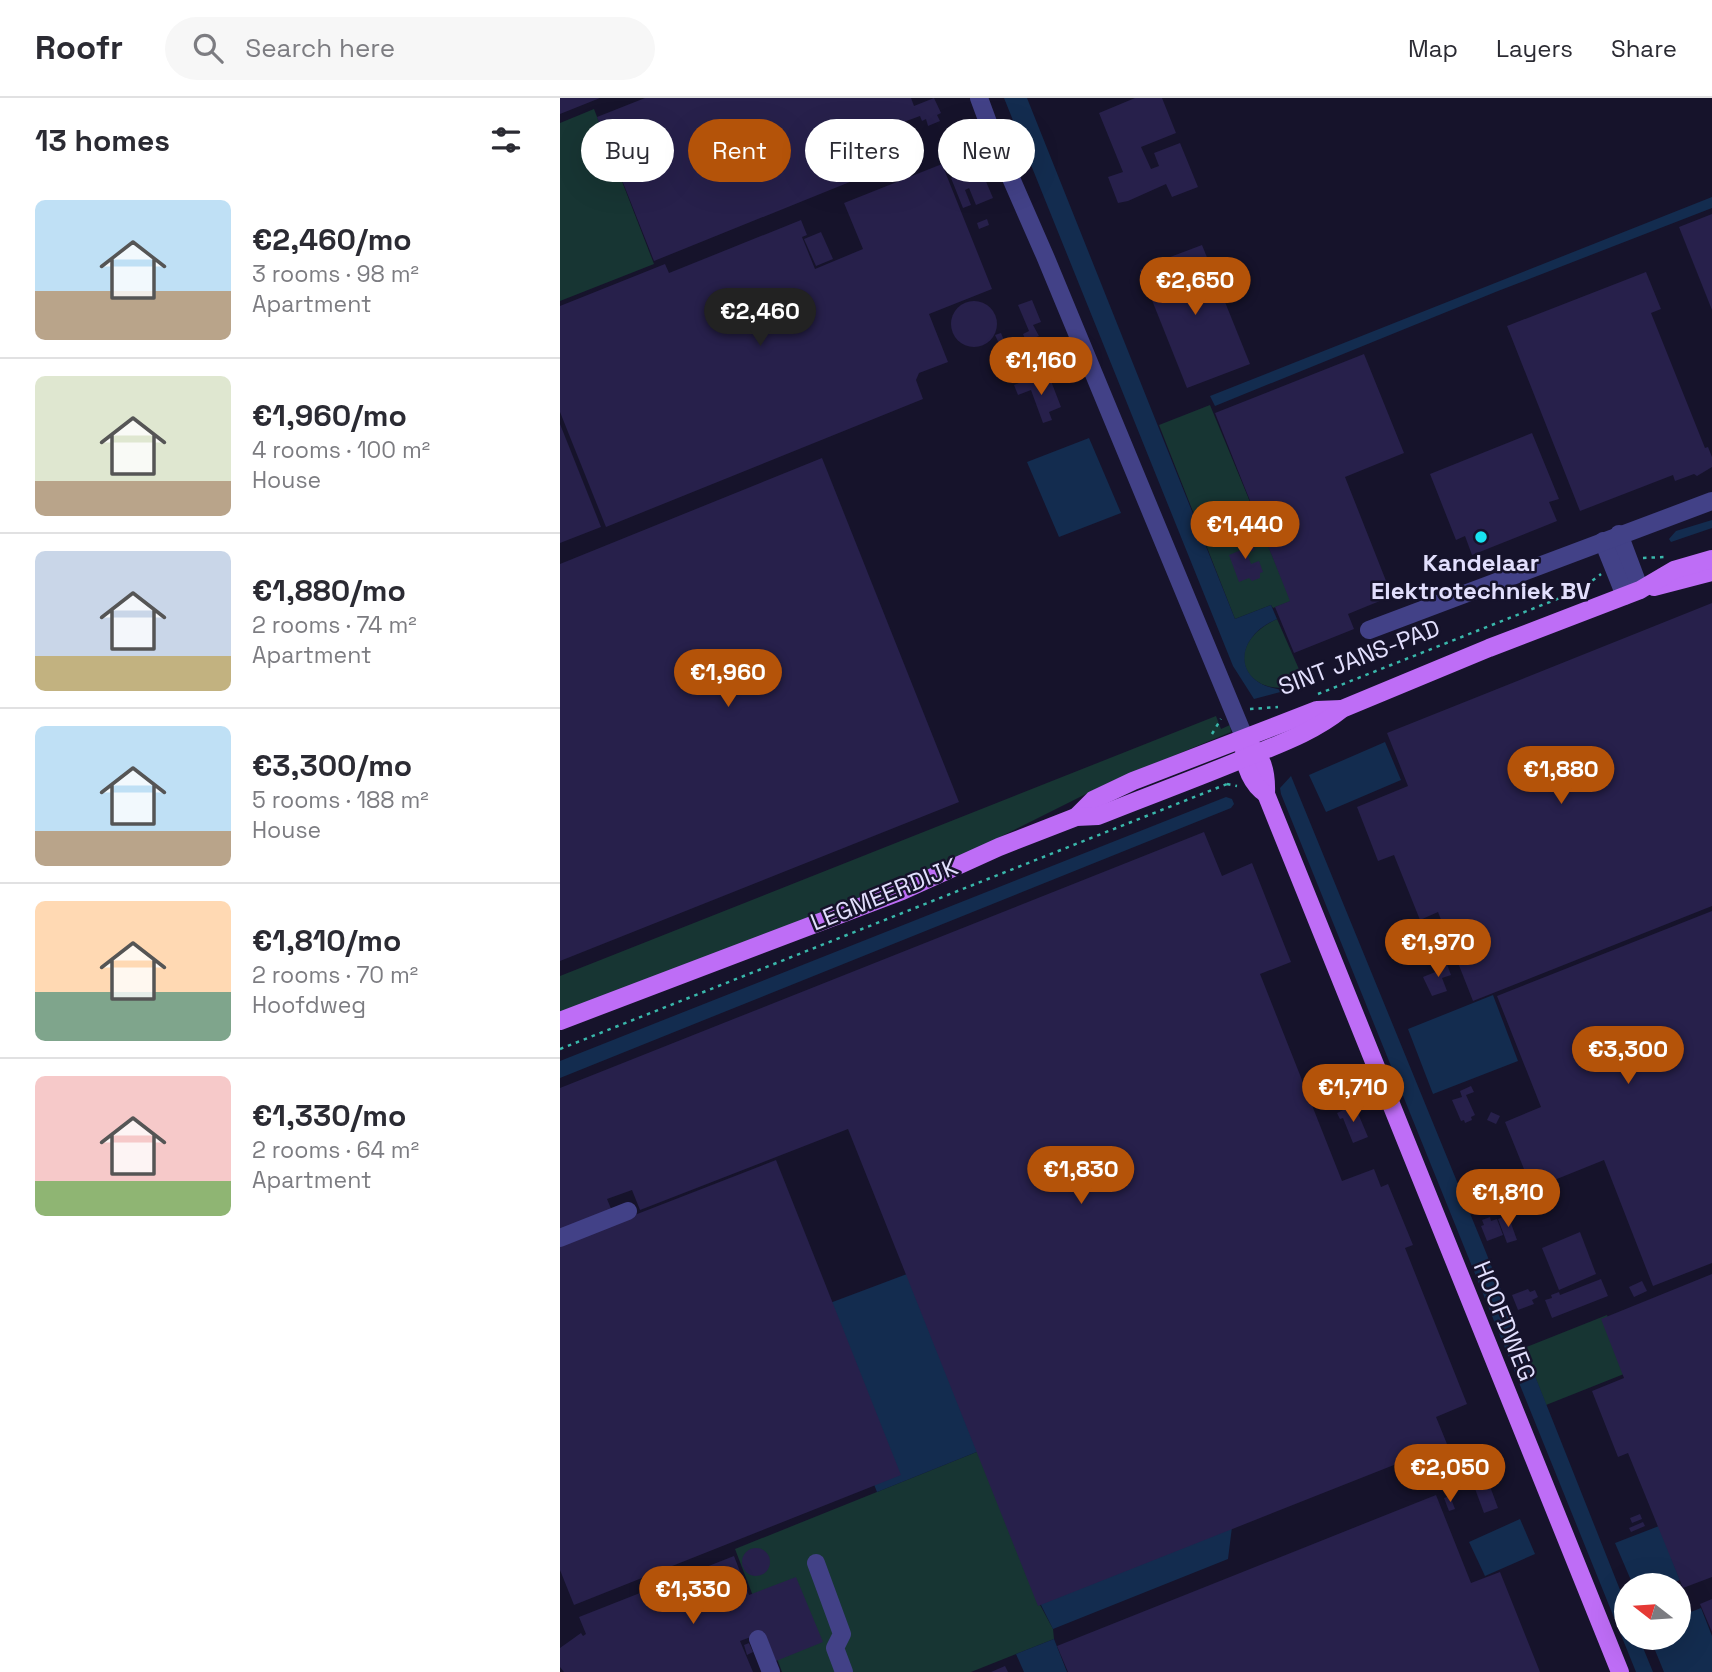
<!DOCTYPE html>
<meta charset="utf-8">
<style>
body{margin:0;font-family:"Space Grotesk",sans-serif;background:#f7f7f7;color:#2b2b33;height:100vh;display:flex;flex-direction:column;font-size:26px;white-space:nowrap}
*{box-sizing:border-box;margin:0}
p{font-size:23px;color:#7c7c81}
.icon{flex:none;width:38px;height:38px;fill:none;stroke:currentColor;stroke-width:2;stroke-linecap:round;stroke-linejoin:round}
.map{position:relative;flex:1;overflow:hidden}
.sheet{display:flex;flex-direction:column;background:#fff;width:560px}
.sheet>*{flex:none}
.hud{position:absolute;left:21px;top:21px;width:665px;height:63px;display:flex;gap:14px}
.needle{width:46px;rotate:287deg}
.tools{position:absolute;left:1054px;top:1475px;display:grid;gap:14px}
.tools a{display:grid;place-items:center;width:77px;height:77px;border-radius:50%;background:#fff;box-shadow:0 7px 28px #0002;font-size:35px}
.price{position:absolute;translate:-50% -60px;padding:0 16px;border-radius:24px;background:#b45309;color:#fff;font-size:23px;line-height:46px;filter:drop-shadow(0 2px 4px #0008)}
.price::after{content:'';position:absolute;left:50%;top:42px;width:21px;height:16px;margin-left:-10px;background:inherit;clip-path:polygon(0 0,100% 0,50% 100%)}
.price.selected{background:#222;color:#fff}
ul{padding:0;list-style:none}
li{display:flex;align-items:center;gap:21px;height:175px;padding:0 35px}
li+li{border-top:2px solid #e1e1e2}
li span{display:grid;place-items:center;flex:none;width:196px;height:140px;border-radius:10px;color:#555}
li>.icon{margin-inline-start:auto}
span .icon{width:84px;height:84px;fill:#fffc;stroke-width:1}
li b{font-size:30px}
h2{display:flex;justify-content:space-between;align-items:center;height:84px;padding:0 35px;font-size:30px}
.tag{padding:0 24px;border-radius:32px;background:#fff;box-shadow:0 7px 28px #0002;font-size:24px;line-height:63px}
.tag.selected{background:#b45309;color:#fff}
header{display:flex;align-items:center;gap:42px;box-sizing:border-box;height:98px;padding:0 35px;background:#fff;border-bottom:2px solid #e1e1e2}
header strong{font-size:33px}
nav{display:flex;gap:38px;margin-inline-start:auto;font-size:24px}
.search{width:490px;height:63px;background:#f7f7f7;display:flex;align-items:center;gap:18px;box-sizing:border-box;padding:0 24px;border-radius:38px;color:#7c7c81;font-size:26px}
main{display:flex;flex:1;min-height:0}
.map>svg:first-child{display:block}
</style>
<header>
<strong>Roofr</strong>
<div class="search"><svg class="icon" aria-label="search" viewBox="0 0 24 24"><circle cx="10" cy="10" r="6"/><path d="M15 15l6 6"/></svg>Search here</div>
<nav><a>Map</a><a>Layers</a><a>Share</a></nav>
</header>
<main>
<section class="sheet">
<h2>13 homes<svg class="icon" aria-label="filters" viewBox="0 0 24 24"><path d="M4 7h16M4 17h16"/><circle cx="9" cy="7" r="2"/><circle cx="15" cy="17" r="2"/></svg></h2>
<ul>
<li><span style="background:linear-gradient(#bfe0f5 65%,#b9a48a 0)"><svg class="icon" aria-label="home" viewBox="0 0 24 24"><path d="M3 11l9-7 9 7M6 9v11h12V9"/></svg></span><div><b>€2,460/mo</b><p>3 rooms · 98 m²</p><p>Apartment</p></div></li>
<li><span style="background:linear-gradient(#dfe7d0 75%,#b9a48a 0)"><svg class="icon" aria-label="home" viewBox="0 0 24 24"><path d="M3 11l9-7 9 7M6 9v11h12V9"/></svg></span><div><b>€1,960/mo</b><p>4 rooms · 100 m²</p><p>House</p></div></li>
<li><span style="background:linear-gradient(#c9d6e8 75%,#c2b280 0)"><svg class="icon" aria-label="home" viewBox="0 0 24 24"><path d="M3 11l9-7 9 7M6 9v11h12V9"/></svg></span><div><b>€1,880/mo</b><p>2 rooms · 74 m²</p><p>Apartment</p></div></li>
<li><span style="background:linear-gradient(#bfe0f5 75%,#b9a48a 0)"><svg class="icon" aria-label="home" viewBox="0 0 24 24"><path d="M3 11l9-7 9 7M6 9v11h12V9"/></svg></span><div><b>€3,300/mo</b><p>5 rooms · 188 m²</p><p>House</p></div></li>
<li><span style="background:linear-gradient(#ffd9b3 65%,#7fa58c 0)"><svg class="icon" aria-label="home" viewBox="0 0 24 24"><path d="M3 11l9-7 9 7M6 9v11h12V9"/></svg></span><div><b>€1,810/mo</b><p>2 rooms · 70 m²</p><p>Hoofdweg</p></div></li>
<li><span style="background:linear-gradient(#f6c9c9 75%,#8fb573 0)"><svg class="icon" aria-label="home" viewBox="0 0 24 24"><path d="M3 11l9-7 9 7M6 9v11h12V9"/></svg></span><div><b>€1,330/mo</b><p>2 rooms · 64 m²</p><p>Apartment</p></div></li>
</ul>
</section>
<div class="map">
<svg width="1152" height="1574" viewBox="0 0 1152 1574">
<rect width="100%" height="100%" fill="#16132b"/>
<g fill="#173533">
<polygon points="34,11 94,166 0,203 0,25"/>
<polygon points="650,307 731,503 713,510 711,507 675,521 599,327"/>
<path d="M 717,521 L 745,585 C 688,607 656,549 717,521 Z"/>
<polygon points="656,618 661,631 670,627 671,634 550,684 388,765 104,880 0,914 0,878"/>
<polygon points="1047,1217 1069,1274 986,1307 964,1250"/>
<polygon points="419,1353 479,1505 493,1531 494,1541 411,1574 222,1574 175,1451"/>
</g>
<g fill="#132c4f">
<path d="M 444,0 L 467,0 L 675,521 L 711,507 L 717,521 C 670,541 674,590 728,592 L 694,601 L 673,568 Z"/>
<polygon points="1152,99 1152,110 938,193 655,308 650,298"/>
<polygon points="529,340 561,415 499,439 467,364"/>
<polygon points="1152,422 1152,430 1111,444 1109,441 1116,433"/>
<polygon points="825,644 841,682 766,714 749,677"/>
<polygon points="731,678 925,1152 1066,1507 1066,1540 1079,1540 1093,1574 1076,1574 721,696 720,690"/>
<polygon points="666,699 672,701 674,706 671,710 0,980 0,963"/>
<polygon points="933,897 958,963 873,996 848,931"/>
<polygon points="347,1176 419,1353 317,1394 246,1214"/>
<polygon points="960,1421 975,1456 925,1478 909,1444"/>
<polygon points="1099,1428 1120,1482 1106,1487 1073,1487 1055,1445"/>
<polygon points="672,1429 668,1461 493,1531 480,1505"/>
<polygon points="1141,1510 1152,1538 1152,1574 1104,1574 1090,1540 1118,1540 1118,1519"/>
<polygon points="494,1541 507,1574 464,1574 456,1556"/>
</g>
<g fill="#27204b">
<polygon points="0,0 40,0 0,16"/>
<polygon points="85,0 351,0 354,8 374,0 381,15 377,17 380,23 368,28 366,21 362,23 360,18 341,25 354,58 94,163 37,19"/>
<polygon points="575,0 602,0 616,35 581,49 591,71 599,68 594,55 620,45 638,89 612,99 606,86 568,103 558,105 548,79 563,74 539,15"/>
<polygon points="382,66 432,191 369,216 388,264 359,275 356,282 363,301 46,429 0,314 0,208 105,166 109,175 241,122 247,137 242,139 255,171 303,151 284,105"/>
<polygon points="419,67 433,100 416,107 409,90 405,92 411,107 403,110 391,80"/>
<polygon points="1152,116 1152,212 1119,129"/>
<polygon points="427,121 429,127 419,131 417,125"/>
<polygon points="261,134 273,161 256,168 244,141"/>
<polygon points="642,147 690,266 627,290 580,172 597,164"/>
<polygon points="1086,174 1101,211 1091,215 1145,350 1148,349 1152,359 1152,369 1137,378 1134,376 1115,383 1113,377 1020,413 947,228"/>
<polygon points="472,202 481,224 473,227 479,238 466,243 463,236 469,233 458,207"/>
<circle cx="414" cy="226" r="23"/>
<polygon points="441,235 447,250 442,252 435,237"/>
<polygon points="804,256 844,355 785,379 832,498 788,516 794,531 734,555 715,509 730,503 655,315"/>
<polygon points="475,278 478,288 491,283 501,309 489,314 492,322 483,325 471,292 458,297 454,287"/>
<polygon points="0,326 41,429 0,445"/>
<polygon points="972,335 999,401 989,404 997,423 912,457 905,438 896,442 870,376"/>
<polygon points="262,360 399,704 0,863 0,466"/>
<polygon points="688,435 695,452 687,455 691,466 699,463 703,474 700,475 700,480 692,483 689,480 679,484 669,457 681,452 676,439"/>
<polygon points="1152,505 1152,808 913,903 878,814 860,822 834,757 818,763 797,709 848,688 827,635"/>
<polygon points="644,734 662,778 692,765 731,864 700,876 782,1083 814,1071 821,1089 828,1086 853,1147 845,1150 907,1306 876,1319 887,1346 478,1508 288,1031 80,1112 72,1092 47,1101 52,1113 0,1133 0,990"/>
<polygon points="1152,813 1152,1165 1093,1188 1044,1062 972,1091 945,1024 981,1009 937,898"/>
<polygon points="885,861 891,877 882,880 887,893 872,898 863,879 880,872 877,864"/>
<polygon points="911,988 914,994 906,997 915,1017 911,1019 912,1022 905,1025 904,1022 901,1023 892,1002 902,999 900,993"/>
<polygon points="792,1008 795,1014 797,1013 808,1039 793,1045 783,1020 780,1021 777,1015"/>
<polygon points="931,1014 940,1018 936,1026 927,1022"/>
<polygon points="216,1062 341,1377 14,1507 0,1472 0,1146"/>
<polygon points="948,1117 957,1142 947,1145 938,1121"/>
<polygon points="930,1119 931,1123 937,1121 943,1137 927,1143 921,1128 924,1127 922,1122"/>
<polygon points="1020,1134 1036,1176 999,1192 982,1150"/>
<polygon points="1152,1176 1152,1479 1123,1490 1068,1355 1058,1359 1032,1293 1064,1280 1041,1221"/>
<polygon points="1041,1181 1048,1198 992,1220 985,1202 992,1200 991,1197 999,1194 1000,1197"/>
<polygon points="1082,1183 1087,1193 1074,1199 1069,1189"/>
<polygon points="968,1191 970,1194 975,1192 978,1199 972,1202 974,1206 958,1212 952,1197"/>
<polygon points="928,1383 938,1410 924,1415 914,1388"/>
<polygon points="876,1397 911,1485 940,1474 980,1574 508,1574 497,1548"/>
<polygon points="890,1398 895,1411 889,1413 884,1400"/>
<polygon points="1080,1416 1082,1421 1072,1425 1070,1420"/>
<polygon points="1083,1424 1085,1428 1071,1434 1069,1430"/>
<circle cx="196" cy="1464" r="14"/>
<polygon points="174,1458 189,1497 236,1479 263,1544 216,1563 204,1534 180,1543 193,1574 4,1574 0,1569 0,1550 21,1535 23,1538 26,1536 19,1519"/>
<polygon points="1152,1501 1152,1534 1140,1506"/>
<polygon points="189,1545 193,1554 187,1557 184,1547"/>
<polygon points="445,1568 448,1574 431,1574"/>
</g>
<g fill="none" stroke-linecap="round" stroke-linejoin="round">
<g stroke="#39b7ab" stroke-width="2.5" stroke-dasharray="3.5 5" stroke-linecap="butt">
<polyline points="1083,460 1104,459"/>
<polyline points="758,596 1020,492 1041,476"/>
<polyline points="690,611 718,609"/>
<polyline points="652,636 661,621"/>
<polyline points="667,686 677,688"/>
<polyline points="0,951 667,686"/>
</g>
<g stroke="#424187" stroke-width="18">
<polyline points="419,0 436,46 485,158 685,641"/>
<polyline points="1059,436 1080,492"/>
<polyline points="1043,443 1065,498"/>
<polyline points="809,532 1152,403"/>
<polyline points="0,1140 68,1113"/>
<polyline points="256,1465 282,1536 275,1550 284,1574"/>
<polyline points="198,1541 211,1574"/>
</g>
<g stroke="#be6df6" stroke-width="18">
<polyline points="1094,489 1152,474"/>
<path d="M 685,641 C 702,659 707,671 706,696 L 1060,1574"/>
<path d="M 684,651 C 684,668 692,687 706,696"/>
<polyline points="516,719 533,702 573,683 757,612 782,611"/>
<path d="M 0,923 L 342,793 L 439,749 L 516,719 L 538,718 C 588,698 640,679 690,658 C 722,645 755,633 782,611 L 929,550 L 1080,492 L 1114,472 L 1152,461"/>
</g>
</g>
<circle fill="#18e3f1" stroke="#16132b" stroke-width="2.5" cx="921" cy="439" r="7"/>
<g text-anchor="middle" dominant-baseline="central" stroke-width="5" stroke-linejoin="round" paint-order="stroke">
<g font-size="24" font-weight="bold" fill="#e2dffd" stroke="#16132b">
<text x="921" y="464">Kandelaar<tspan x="921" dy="28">Elektrotechniek BV</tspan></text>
</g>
<g font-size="24" fill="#e2dffd" stroke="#16132b">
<text transform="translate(799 559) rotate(-21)">SINT JANS-PAD</text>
<text transform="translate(324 796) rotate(-22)">LEGMEERDIJK</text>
<text transform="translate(945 1223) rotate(68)">HOOFDWEG</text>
</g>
</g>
</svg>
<div class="tools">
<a><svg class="needle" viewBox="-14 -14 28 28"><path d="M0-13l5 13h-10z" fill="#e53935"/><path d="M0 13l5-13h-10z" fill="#7c7c81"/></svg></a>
</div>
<b class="price" style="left:635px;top:219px">€2,650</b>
<b class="price selected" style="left:200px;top:250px">€2,460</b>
<b class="price" style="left:481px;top:299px">€1,160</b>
<b class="price" style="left:685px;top:463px">€1,440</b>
<b class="price" style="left:168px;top:611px">€1,960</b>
<b class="price" style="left:1001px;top:708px">€1,880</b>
<b class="price" style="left:878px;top:881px">€1,970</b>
<b class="price" style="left:1068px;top:988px">€3,300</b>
<b class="price" style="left:793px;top:1026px">€1,710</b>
<b class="price" style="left:521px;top:1108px">€1,830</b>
<b class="price" style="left:948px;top:1131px">€1,810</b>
<b class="price" style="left:890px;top:1406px">€2,050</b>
<b class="price" style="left:133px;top:1528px">€1,330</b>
<div class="hud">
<a class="tag">Buy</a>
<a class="tag selected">Rent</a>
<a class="tag">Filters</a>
<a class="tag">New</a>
</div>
</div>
</main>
